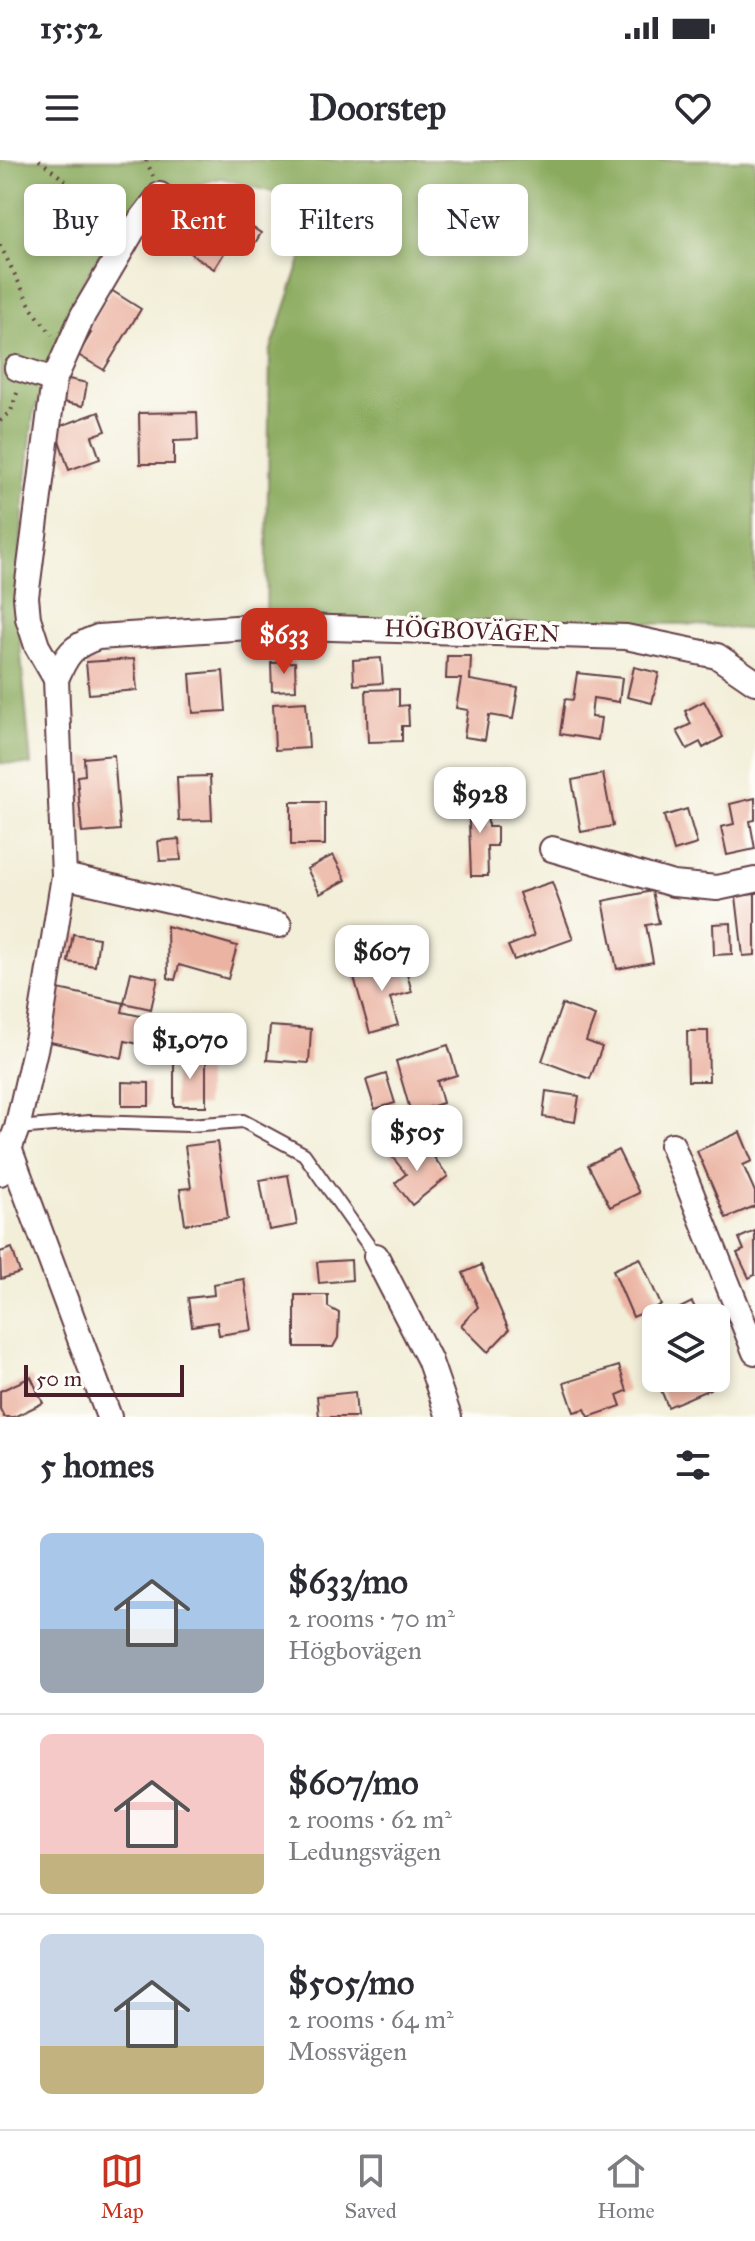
<!DOCTYPE html>
<meta charset="utf-8">
<style>
body{margin:0;font-family:"IM FELL Great Primer",serif;background:#f2f2f3;color:#2b2b33;height:100vh;display:flex;flex-direction:column;font-size:30px;white-space:nowrap}
*{box-sizing:border-box;margin:0}
p{font-size:26px;color:#7c7c81}
.icon{flex:none;width:44px;height:44px;fill:none;stroke:currentColor;stroke-width:2;stroke-linecap:round;stroke-linejoin:round}
.map{position:relative;height:1257px;overflow:hidden}
.drawer{display:flex;flex-direction:column;background:#fff;flex:1}
.drawer>*{flex:none}
.guide{position:absolute;left:24px;top:24px;width:708px;height:72px;display:flex;gap:16px}
.buttons{position:absolute;left:642px;top:1144px;display:grid;gap:16px}
.buttons a{display:grid;place-items:center;width:88px;height:88px;border-radius:12px;background:#fff;box-shadow:0 4px 12px #0003;font-size:40px}
.scale{position:absolute;left:24px;bottom:20px;width:160px;box-sizing:border-box;padding-left:8px;border:4px solid #4a1f2b;border-top:0;font-size:22px;line-height:28px;white-space:nowrap;color:#4a1f2b;-webkit-text-stroke:6px #fdfcf7;paint-order:stroke}
.price{position:absolute;translate:-50% -68px;padding:0 18px;border-radius:16px;background:#fff;color:#222;font-size:26px;line-height:52px;filter:drop-shadow(0 2px 4px #0008)}
.price::after{content:'';position:absolute;left:50%;top:48px;width:24px;height:18px;margin-left:-12px;background:inherit;clip-path:polygon(0 0,100% 0,50% 100%)}
.price.active{background:#c8321e;color:#fff}
ul{padding:0;list-style:none}
li{display:flex;align-items:center;gap:24px;height:200px;padding:0 40px}
li+li{border-top:2px solid #e1e1e2}
li span{display:grid;place-items:center;flex:none;width:224px;height:160px;border-radius:12px;color:#555}
li>.icon{margin-inline-start:auto}
span .icon{width:96px;height:96px;fill:#fffc;stroke-width:1}
li b{font-size:34px}
h2{display:flex;justify-content:space-between;align-items:center;height:96px;padding:0 40px;font-size:34px}
.chip{padding:0 28px;border-radius:12px;background:#fff;box-shadow:0 4px 12px #0003;font-size:28px;line-height:72px}
.chip.active{background:#c8321e;color:#fff}
.status{display:flex;justify-content:space-between;align-items:center;height:56px;padding:0 40px;background:#fff;direction:ltr}
.status svg{height:22px;fill:currentColor}
header{display:flex;justify-content:space-between;align-items:center;height:104px;padding:0 40px;background:#fff;font-size:36px;font-weight:800}
.dock{display:flex;justify-content:space-around;align-items:center;height:112px;border-top:2px solid #e1e1e2;background:#fff;font-size:22px;color:#7c7c81}
.dock a{display:grid;justify-items:center;gap:4px}
.dock .active{color:#c8321e}
.map>svg:first-child{display:block}
</style>
<div class="status"><b>15:52</b><svg viewBox="0 0 49 12"><path d="M0 12V9h3v3zM5 12V6h3v6zM10 12V3h3v9zM15 12V0h3v12zM26 1h20v11H26zM47 4h2v5h-2z"/></svg></div>
<header><svg class="icon" aria-label="menu" viewBox="0 0 24 24"><path d="M4 6h16M4 12h16M4 18h16"/></svg>Doorstep<svg class="icon" aria-label="heart" viewBox="0 0 24 24"><path d="M12 20l-8-8c-3-5 5-10 8-4 3-6 11-1 8 4z"/></svg></header>
<div class="map">
<svg width="755" height="1257" viewBox="0 0 755 1257">
<rect width="100%" height="100%" fill="#fdfcf7"/>
<filter id="ink" filterUnits="userSpaceOnUse"><feTurbulence type="fractalNoise" baseFrequency=".0125" numOctaves="2"/><feDisplacementMap in="SourceGraphic" scale="16" xChannelSelector="R" yChannelSelector="G"/><feConvolveMatrix kernelMatrix="1 2 1 2 8 2 1 2 1" color-interpolation-filters="sRGB"/></filter>
<filter id="wash" filterUnits="userSpaceOnUse"><feTurbulence type="fractalNoise" baseFrequency=".006" numOctaves="4" result="noise"/><feDisplacementMap in="SourceGraphic" scale="32" xChannelSelector="R" yChannelSelector="G"/><feGaussianBlur stdDeviation="1.8" result="paint"/><feColorMatrix in="noise" values="0 0 0 0 0 0 0 0 0 0 0 0 0 0 0 0 0 1.4 0 .05"/><feComposite in="paint" operator="in"/></filter>
<g filter="url(#wash)">
<rect width="100%" height="100%" fill="#f2eed8"/>
<polygon fill="#8aaa5d" stroke="#6a6444" stroke-width="2" points="0,0 755,0 755,470 683,464 266,459 270,193 319,45 221,18 160,35 124,55 70,144 33,256 23,351 17,451 31,605 0,603"/>
<g id="blocks">
<g fill="#ebb3a2">
<polygon points="221,47 261,73 249,93 231,82 214,109 191,94"/>
<polygon points="111,130 141,149 104,210 78,195 91,173 86,170"/>
<polygon points="64,218 87,223 83,246 59,241"/>
<polygon points="99,252 106,271 92,276 100,299 69,310 55,268"/>
<polygon points="197,252 198,280 174,281 174,304 140,304 139,253"/>
<polygon points="447,496 471,496 470,520 518,528 513,559 489,555 485,580 464,577 468,550 456,548 461,519 446,519"/>
<polygon points="381,498 383,523 354,525 353,500"/>
<polygon points="134,499 137,530 89,534 86,502"/>
<polygon points="295,502 296,530 272,531 271,503"/>
<polygon points="634,507 659,513 652,543 627,537"/>
<polygon points="223,511 226,551 193,553 190,514"/>
<polygon points="577,513 622,518 619,542 593,538 591,557 601,558 598,580 560,574 565,539 573,540"/>
<polygon points="399,529 399,546 408,545 409,566 402,566 402,581 368,582 366,530"/>
<polygon points="704,541 723,577 703,588 700,582 687,589 677,571 691,564 685,551"/>
<polygon points="306,542 309,588 275,590 273,544"/>
<polygon points="114,595 120,670 82,673 77,616 85,615 84,598"/>
<polygon points="603,614 613,666 581,672 572,620"/>
<polygon points="210,616 212,660 179,661 177,617"/>
<polygon points="487,636 488,667 497,667 497,686 487,686 488,716 471,716 468,637"/>
<polygon points="755,638 755,660 750,661 755,689 727,695 721,667 734,664 730,644"/>
<rect x="291" y="642" width="34" height="43"/>
<polygon points="687,649 697,684 674,691 664,656"/>
<polygon points="179,679 181,700 160,701 158,681"/>
<polygon points="333,695 346,720 320,734 307,709"/>
<polygon points="552,722 573,779 514,800 508,786 534,776 519,733"/>
<polygon points="652,731 659,763 646,765 653,802 617,809 603,741"/>
<polygon points="755,734 755,795 743,796 736,736"/>
<polygon points="731,763 732,794 714,795 713,764"/>
<polygon points="167,766 237,786 228,819 179,805 175,820 168,818"/>
<polygon points="73,774 99,778 95,806 68,802"/>
<polygon points="403,799 412,832 390,838 398,865 370,873 353,814"/>
<polygon points="131,812 158,818 151,849 124,843"/>
<polygon points="58,829 124,843 122,852 154,859 148,886 125,881 122,898 46,881"/>
<polygon points="562,844 595,856 586,881 602,887 590,919 542,901"/>
<polygon points="270,866 311,869 309,903 267,900"/>
<polygon points="687,871 708,871 709,921 688,921"/>
<polygon points="448,885 457,915 437,921 443,943 411,953 396,901"/>
<rect x="174" y="896" width="32" height="50"/>
<polygon points="386,914 395,943 375,949 366,920"/>
<polygon points="122,922 149,923 149,946 122,946"/>
<polygon points="546,931 579,936 575,962 543,957"/>
<polygon points="740,972 752,1001 743,1005 755,1032 755,1046 726,1058 697,991"/>
<polygon points="217,982 228,1058 185,1064 180,1029 191,1028 185,986"/>
<polygon points="406,982 419,999 429,991 448,1016 412,1045 395,1023 406,1014 390,994"/>
<polygon points="618,990 639,1033 610,1047 588,1005"/>
<polygon points="288,1015 297,1065 269,1070 260,1020"/>
<polygon points="755,1071 755,1115 749,1118 737,1093 744,1090 739,1078"/>
<polygon points="12,1088 20,1113 1,1119 0,1092"/>
<polygon points="640,1098 661,1145 633,1157 613,1110"/>
<polygon points="351,1100 352,1120 319,1123 317,1102"/>
<polygon points="481,1105 509,1170 488,1192 461,1165 478,1147 463,1113"/>
<polygon points="244,1119 252,1170 219,1175 217,1162 192,1166 188,1138 214,1135 213,1124"/>
<polygon points="295,1135 328,1135 328,1147 339,1153 338,1178 333,1187 295,1187"/>
<polygon points="692,1142 700,1158 665,1158 664,1156"/>
<polygon points="619,1206 627,1231 617,1235 621,1246 589,1257 585,1249 574,1252 564,1223"/>
<polygon points="31,1217 43,1243 14,1257 4,1257 0,1249 0,1231"/>
<polygon points="656,1218 705,1218 710,1229 668,1247"/>
<polygon points="355,1232 357,1257 319,1257 317,1236"/>
</g>
</g>
</g>
<g filter="url(#ink)">
<use href="#blocks" fill-opacity="0" stroke="#633e45" stroke-width="2"/>
<g fill="none" stroke-linecap="round" stroke-linejoin="round">
<defs>
<polyline id="service" points="17,968 90,962 189,965 243,961 304,994 376,1096"/>
<g id="minor">
<polyline points="17,208 54,220"/>
<path d="M 56,519 C 67,494 72,486 98,477 L 266,466 L 626,477 L 717,496 L 755,522"/>
<polyline points="552,689 673,724 717,728 755,720"/>
<polyline points="64,716 279,765"/>
<polyline points="672,985 755,1192"/>
<polyline points="9,988 109,1257"/>
<polyline points="0,1013 17,968 39,872 64,716 56,519 37,486 28,458 26,437 54,220 83,155 133,70 160,35"/>
<polyline points="376,1096 429,1199 449,1257"/>
</g>
</defs>
<use href="#service" stroke="#633e45" stroke-width="16"/>
<use href="#minor" stroke="#633e45" stroke-width="28"/>
<g stroke="#633e45" stroke-width="4" stroke-dasharray="2 6" stroke-linecap="butt">
<polyline points="39,0 114,59"/>
<polyline points="146,0 153,16"/>
<polyline points="0,85 32,149 52,175"/>
<polyline points="0,261 11,251 18,230"/>
</g>
<use href="#service" stroke="#fff" stroke-width="12"/>
<use href="#minor" stroke="#fff" stroke-width="24"/>
</g>
</g>
<g text-anchor="middle" dominant-baseline="central" stroke-width="8" stroke-linejoin="round" paint-order="stroke">
<g font-size="24" fill="#4a1f2b" stroke="#fdfcf7">
<text transform="translate(472 471) rotate(2)">HÖGBOVÄGEN</text>
</g>
</g>
</svg>
<div class="buttons">
<a><svg class="icon" aria-label="layers" viewBox="0 0 24 24"><path d="M12 4l9 5-9 5-9-5zM3 14l9 5 9-5"/></svg></a>
</div>
<div class="scale">50 m</div>
<b class="price active" style="left:284px;top:516px">$633</b>
<b class="price" style="left:480px;top:675px">$928</b>
<b class="price" style="left:382px;top:833px">$607</b>
<b class="price" style="left:190px;top:921px">$1,070</b>
<b class="price" style="left:417px;top:1013px">$505</b>
<div class="guide">
<a class="chip">Buy</a>
<a class="chip active">Rent</a>
<a class="chip">Filters</a>
<a class="chip">New</a>
</div>
</div>
<section class="drawer">
<h2>5 homes<svg class="icon" aria-label="filters" viewBox="0 0 24 24"><path d="M4 7h16M4 17h16"/><circle cx="9" cy="7" r="2"/><circle cx="15" cy="17" r="2"/></svg></h2>
<ul>
<li><span style="background:linear-gradient(#a9c7e8 60%,#9aa5b1 0)"><svg class="icon" aria-label="home" viewBox="0 0 24 24"><path d="M3 11l9-7 9 7M6 9v11h12V9"/></svg></span><div><b>$633/mo</b><p>2 rooms · 70 m²</p><p>Högbovägen</p></div></li>
<li><span style="background:linear-gradient(#f6c9c9 75%,#c2b280 0)"><svg class="icon" aria-label="home" viewBox="0 0 24 24"><path d="M3 11l9-7 9 7M6 9v11h12V9"/></svg></span><div><b>$607/mo</b><p>2 rooms · 62 m²</p><p>Ledungsvägen</p></div></li>
<li><span style="background:linear-gradient(#c9d6e8 70%,#c2b280 0)"><svg class="icon" aria-label="home" viewBox="0 0 24 24"><path d="M3 11l9-7 9 7M6 9v11h12V9"/></svg></span><div><b>$505/mo</b><p>2 rooms · 64 m²</p><p>Mossvägen</p></div></li>
</ul>
</section>
<nav class="dock">
<a class="active"><svg class="icon" aria-label="map" viewBox="0 0 24 24"><path d="M3 6l6-2 6 2 6-2v14l-6 2-6-2-6 2zM9 4v14M15 6v14"/></svg>Map</a>
<a><svg class="icon" aria-label="saved" viewBox="0 0 24 24"><path d="M7 4h10v16l-5-4-5 4z"/></svg>Saved</a>
<a><svg class="icon" aria-label="home" viewBox="0 0 24 24"><path d="M3 11l9-7 9 7M6 9v11h12V9"/></svg>Home</a>
</nav>
